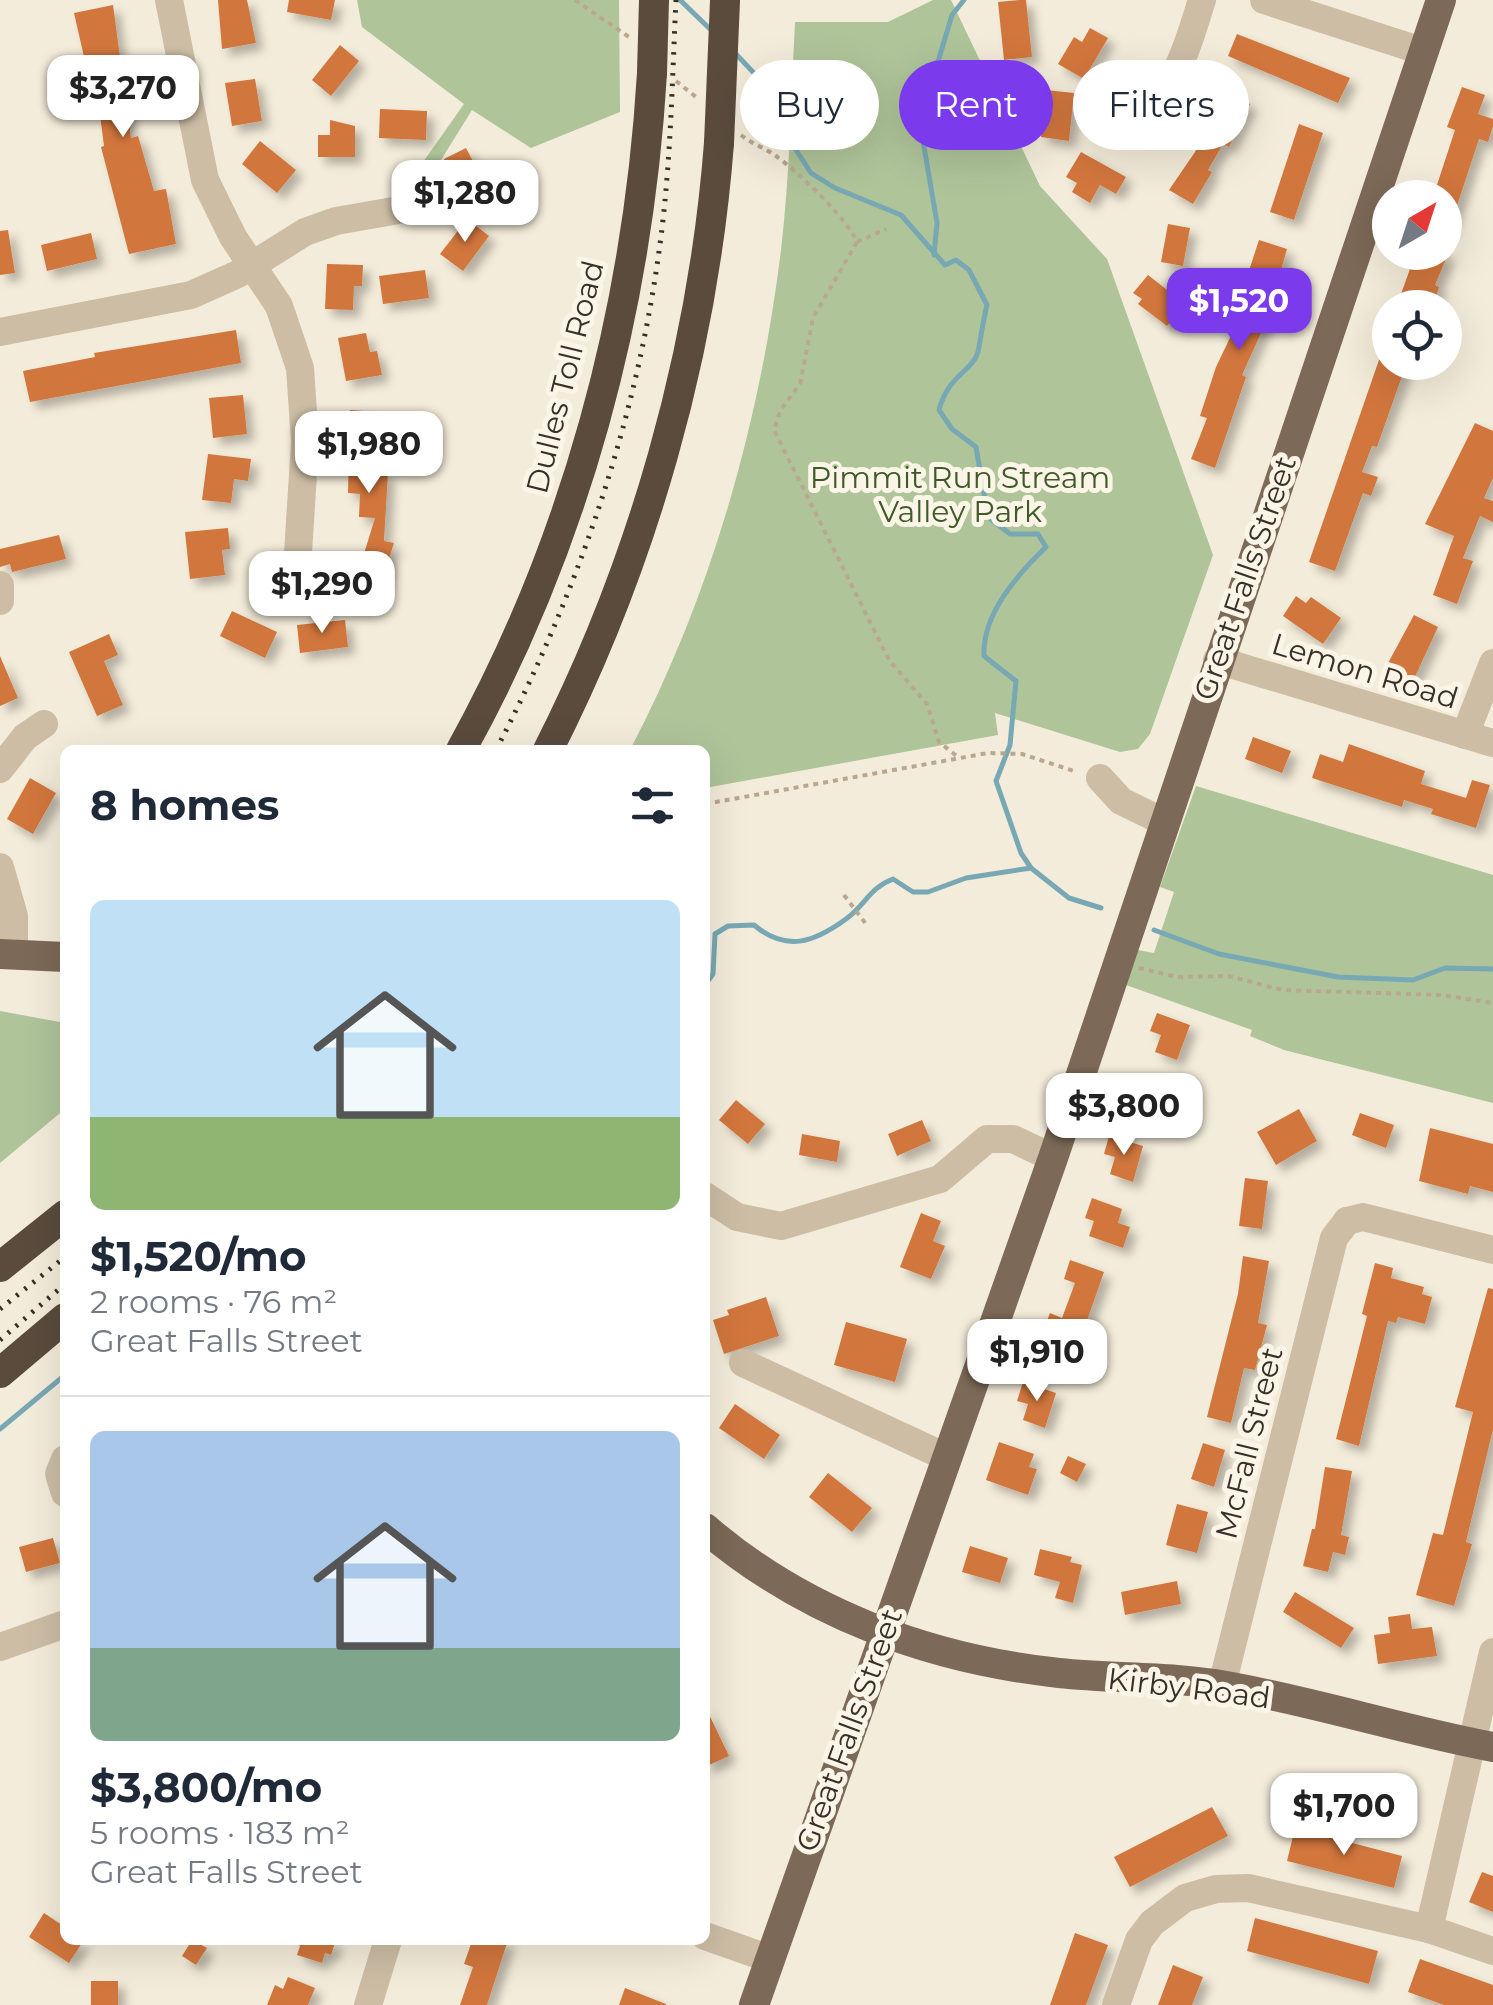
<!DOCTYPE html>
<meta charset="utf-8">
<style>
body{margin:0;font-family:Montserrat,sans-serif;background:#f6f6f7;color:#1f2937;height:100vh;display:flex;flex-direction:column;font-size:38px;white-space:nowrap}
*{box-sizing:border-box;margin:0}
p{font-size:32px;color:#747a83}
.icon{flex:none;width:55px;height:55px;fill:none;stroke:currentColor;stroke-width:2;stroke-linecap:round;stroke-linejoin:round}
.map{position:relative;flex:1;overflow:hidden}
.side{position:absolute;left:60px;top:745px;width:650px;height:1200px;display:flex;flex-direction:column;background:#fff;border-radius:15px;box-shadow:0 10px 40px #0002}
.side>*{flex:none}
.banner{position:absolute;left:740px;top:60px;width:602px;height:90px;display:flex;gap:20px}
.needle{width:65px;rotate:39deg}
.controls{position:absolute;left:1372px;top:180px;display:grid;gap:20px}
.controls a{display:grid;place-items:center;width:90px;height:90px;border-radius:50%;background:#fff;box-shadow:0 10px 40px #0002;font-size:50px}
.price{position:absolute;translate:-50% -85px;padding:0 22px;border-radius:20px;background:#fff;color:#222;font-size:32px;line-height:65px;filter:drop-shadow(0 2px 5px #0008)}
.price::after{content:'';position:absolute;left:50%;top:60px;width:30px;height:22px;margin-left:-15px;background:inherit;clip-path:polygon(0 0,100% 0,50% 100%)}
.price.current{background:#7c3aed;color:#fff}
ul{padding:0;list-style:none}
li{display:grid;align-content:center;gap:20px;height:530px;padding:0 30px}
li+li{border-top:2px solid #e0e1e3}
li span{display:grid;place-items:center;height:310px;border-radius:15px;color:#555}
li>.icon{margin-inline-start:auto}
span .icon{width:180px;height:180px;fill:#fffc;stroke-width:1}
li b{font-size:42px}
h2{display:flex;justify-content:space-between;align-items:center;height:120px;padding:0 30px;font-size:42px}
.pill{padding:0 35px;border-radius:45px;background:#fff;box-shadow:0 10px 40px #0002;font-size:35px;line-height:90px}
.pill.current{background:#7c3aed;color:#fff}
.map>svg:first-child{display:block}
</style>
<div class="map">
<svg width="1493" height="2005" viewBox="0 0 1493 2005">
<defs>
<filter id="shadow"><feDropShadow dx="7" dy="7" stdDeviation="5" flood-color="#0004"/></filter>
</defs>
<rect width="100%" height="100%" fill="#f4ecda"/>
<g fill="#afc499">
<polygon points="357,0 619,0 620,112 531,148 472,110 423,189 411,179 464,104 362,27"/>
<path d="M 933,0 L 951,0 L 1040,186 L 1107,259 L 1213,555 L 1150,734 L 1138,749 L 1120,752 L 995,713 L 998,735 L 705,788 L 705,750 L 630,750 C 711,596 760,422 781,250 C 790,174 791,97 795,22 L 888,22 Z"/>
<polygon points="1196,786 1493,875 1493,1103 1284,1050 1250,1036 1252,1030 1126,985 1138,950 1154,953 1174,892 1160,887"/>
<polygon points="0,1011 65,1023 65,1109 0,1163"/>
</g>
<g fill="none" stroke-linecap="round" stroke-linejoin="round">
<g stroke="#77a8b4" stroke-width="5">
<polyline points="680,0 712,31"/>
<path d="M 734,52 L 773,93 L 783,130 L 811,173 L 835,188 L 901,215 L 945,265 L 956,260 L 969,270 L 987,305 C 983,321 981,337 978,352 C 972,372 948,375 939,410 L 952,429 L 976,447 L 988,517 L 1010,534 L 1038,534 L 1046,547 C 1018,574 982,614 984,656 L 1016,681 L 1010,745 L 996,781 L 1021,853 L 1031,868 L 1069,898 L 1101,908"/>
<polyline points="934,255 937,223 915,94 937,65 952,15 964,0"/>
<polyline points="1154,930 1219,954 1338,977 1413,980 1445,968 1493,969"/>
<path d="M 705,985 L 713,974 L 715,934 L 728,926 L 754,925 C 786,952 813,943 846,919 C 865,906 869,888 893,879 L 913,892 L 928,892 L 966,878 L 1031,868"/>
<polyline points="0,1429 65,1375"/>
</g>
</g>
<g fill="#d1763c" filter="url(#shadow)">
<polygon points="218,0 247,0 256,43 222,49"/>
<polygon points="289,0 335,0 331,20 287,12"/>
<polygon points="1019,0 1026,0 1032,57 1004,60 998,2"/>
<polygon points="113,5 131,138 138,136 154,191 166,189 176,244 129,254 101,147 104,146 93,60 85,61 74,13"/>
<polygon points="1090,28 1108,38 1084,79 1058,64 1074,37 1082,42"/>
<polygon points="1237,34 1350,78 1338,103 1228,56"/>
<polygon points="340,45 359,61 331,96 312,80"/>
<polygon points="255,79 262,121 232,126 225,83"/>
<polygon points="1462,87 1485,95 1478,114 1493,119 1493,126 1488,142 1479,139 1448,233 1445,195 1435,191 1455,130 1447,127"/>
<polygon points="1046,90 1074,93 1069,141 1041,137"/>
<polygon points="1224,91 1250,104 1229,147 1223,144 1208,170 1212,172 1193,204 1169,190 1195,152"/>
<polygon points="380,109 427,111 426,140 379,138"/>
<polygon points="330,120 355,126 355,157 318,157 318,135 330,135"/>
<polygon points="1299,124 1323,133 1294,220 1270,212"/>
<polygon points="260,141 296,170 277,193 242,164"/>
<polygon points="466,148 488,190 466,201 444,159"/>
<polygon points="1081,152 1126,177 1116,194 1100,185 1090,203 1072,192 1077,183 1066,177"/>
<polygon points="467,219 489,236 463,271 440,254"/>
<polygon points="1168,224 1190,228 1183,266 1161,262"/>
<polygon points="8,230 15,273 0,275 0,231"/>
<polygon points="91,233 97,259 47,271 41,245"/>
<polygon points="1259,240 1287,249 1267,320 1242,375 1246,377 1215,468 1191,459 1207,418 1200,416 1216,367 1252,292 1243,289"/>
<polygon points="1416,252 1449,252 1435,285 1439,287 1432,308 1396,308"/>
<polygon points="327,264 363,265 362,286 354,286 353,310 325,309"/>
<polygon points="425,270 429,298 383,304 379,276"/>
<polygon points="1148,275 1185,304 1167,326 1138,304 1142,299 1133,293"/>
<polygon points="236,330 241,363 30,402 23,371 95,357 94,353"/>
<polygon points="1389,331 1390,362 1407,362 1377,447 1372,446 1362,472 1378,477 1371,496 1363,493 1335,571 1309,562"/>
<polygon points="366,333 370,352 377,351 382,375 346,381 338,338"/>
<polygon points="243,395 247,434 213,438 209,398"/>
<polygon points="350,410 379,412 376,472 388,473 384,541 394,543 378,594 354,586 375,518 359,517 360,494 348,493"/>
<polygon points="1475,423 1493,431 1493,478 1484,498 1493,501 1493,522 1480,516 1463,558 1473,561 1457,604 1433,595 1454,536 1425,524"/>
<polygon points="208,454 251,459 248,481 234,479 231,503 202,500"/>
<polygon points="228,528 230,549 222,550 225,575 190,579 185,532"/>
<polygon points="59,535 66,559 12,572 10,564 0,567 0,549"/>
<polygon points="1296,596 1306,603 1311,597 1341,618 1323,644 1283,616"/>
<polygon points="232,611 277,632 265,658 220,636"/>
<polygon points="1414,615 1438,627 1414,679 1387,665"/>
<polygon points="345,620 348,647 300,653 297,625"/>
<polygon points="109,634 118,655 104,661 123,705 97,716 69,652"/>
<polygon points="0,656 18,698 0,706"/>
<polygon points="1253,737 1291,751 1282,773 1245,759"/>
<polygon points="1349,744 1425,771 1421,784 1466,798 1472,780 1490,785 1476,828 1431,814 1433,809 1404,800 1402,807 1312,778 1320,754 1343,762"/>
<polygon points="30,778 56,793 33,834 7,819"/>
<polygon points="1157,1013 1190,1025 1177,1060 1155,1052 1161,1035 1150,1031"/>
<polygon points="1134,1075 1166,1084 1156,1120 1133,1114 1138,1098 1128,1094"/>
<polygon points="736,1100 765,1124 748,1144 719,1120"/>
<polygon points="1299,1109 1317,1141 1276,1165 1257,1132"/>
<polygon points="1360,1113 1394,1125 1386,1148 1352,1135"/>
<polygon points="922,1120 931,1141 897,1156 888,1134"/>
<polygon points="1430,1128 1493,1144 1493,1192 1470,1186 1468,1194 1419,1181"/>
<polygon points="802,1134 840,1141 837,1162 799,1155"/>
<polygon points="1109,1136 1143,1146 1133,1182 1110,1174 1115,1157 1104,1154"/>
<polygon points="1245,1178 1268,1181 1262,1229 1239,1226"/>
<polygon points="1092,1198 1122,1209 1118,1223 1130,1227 1123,1248 1089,1236 1094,1221 1085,1218"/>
<polygon points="921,1213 941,1221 933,1241 945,1246 931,1279 900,1267"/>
<polygon points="1243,1256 1269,1261 1258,1323 1267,1325 1255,1370 1244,1368 1231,1423 1207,1417 1238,1294"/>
<polygon points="1070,1260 1104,1272 1070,1369 1046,1359 1052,1343 1040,1339 1050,1313 1062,1318 1075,1283 1064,1279"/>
<polygon points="1375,1263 1393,1268 1391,1278 1424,1287 1422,1294 1432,1297 1425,1324 1398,1317 1396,1323 1388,1321 1359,1446 1336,1439 1367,1316 1362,1314"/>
<polygon points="1488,1288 1493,1289 1493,1429 1466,1542 1472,1544 1454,1606 1416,1595 1433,1533 1443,1535 1473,1412 1455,1407"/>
<polygon points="766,1297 779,1336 724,1354 713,1320 729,1315 727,1310"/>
<polygon points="846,1322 907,1339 895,1382 834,1365"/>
<polygon points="1023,1382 1056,1393 1045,1428 1023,1420 1028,1404 1017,1401"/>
<polygon points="735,1404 780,1435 764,1459 719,1428"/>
<polygon points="999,1442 1034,1454 1029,1467 1037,1469 1028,1495 986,1480"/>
<polygon points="1203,1443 1225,1450 1214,1487 1191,1479"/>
<polygon points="1068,1456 1086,1464 1077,1482 1060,1473"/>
<polygon points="1325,1467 1352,1471 1341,1535 1349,1537 1345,1555 1333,1552 1328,1572 1303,1566 1312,1529 1315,1529"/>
<polygon points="828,1473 872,1508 852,1532 809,1497"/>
<polygon points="1177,1504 1208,1512 1197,1553 1166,1545"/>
<polygon points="53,1538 60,1563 26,1572 19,1547"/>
<polygon points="970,1546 1008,1558 1000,1583 962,1572"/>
<polygon points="1040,1549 1072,1557 1070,1562 1082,1565 1073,1603 1055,1598 1060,1582 1034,1575"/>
<polygon points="1177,1581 1181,1604 1125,1615 1121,1592"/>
<polygon points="1295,1592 1354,1628 1341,1648 1283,1612"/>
<polygon points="1410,1614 1412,1629 1432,1627 1437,1656 1378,1664 1374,1635 1390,1633 1388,1617"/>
<polygon points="705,1706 729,1756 705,1767"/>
<polygon points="1212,1807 1228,1836 1130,1887 1114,1857"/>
<polygon points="1295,1828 1402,1856 1394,1888 1287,1861"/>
<polygon points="1482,1872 1493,1876 1493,1912 1469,1902"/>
<polygon points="44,1913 65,1927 65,1940 84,1940 69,1963 29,1937"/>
<polygon points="1255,1918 1378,1951 1369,1984 1247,1951"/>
<polygon points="1075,1933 1108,1945 1086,2005 1050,2005"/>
<polygon points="192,1940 207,1948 196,1965 182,1956"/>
<polygon points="293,1940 336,1940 331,1955 325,1953 322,1963 297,1955 300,1946"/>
<polygon points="481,1940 508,1940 487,2005 460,2005 473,1967 464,1964 472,1941"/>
<polygon points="1420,1959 1493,1985 1493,2005 1444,2005 1408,1992"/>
<polygon points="1173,1965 1203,1977 1192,2005 1158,2005"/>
<polygon points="288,1977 315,1988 308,2005 267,2005 275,1985 283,1989"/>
<rect x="91" y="1981" width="27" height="24"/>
<polygon points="625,1988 666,2004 666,2005 619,2005"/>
</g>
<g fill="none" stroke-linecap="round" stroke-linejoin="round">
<g stroke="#b9a88f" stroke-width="4" stroke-dasharray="5 5" stroke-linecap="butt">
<polyline points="575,0 629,37"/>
<polyline points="676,81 696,97"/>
<path d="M 741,135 C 752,144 765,148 776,156 C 799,173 846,217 857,242 L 813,318 L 800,384 L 780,411 L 774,430 L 889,660 L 927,704 L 939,742 L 958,757"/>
<polyline points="857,242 886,229"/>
<polyline points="705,804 988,753 1022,754 1077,772"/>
<polyline points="844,895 866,924"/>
<polyline points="1139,968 1177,977 1228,976 1282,990 1442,995 1493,1003"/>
</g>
<g stroke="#cdbda5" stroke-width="28">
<polyline points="169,0 205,180 233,237 279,306 300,368 305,442 298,553"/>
<polyline points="1264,0 1422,51"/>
<path d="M 1147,109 C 1180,80 1189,40 1202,0"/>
<polyline points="0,332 191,295 238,274 305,232 336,221 399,210"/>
<polyline points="0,585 0,601"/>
<polyline points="1217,660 1493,743"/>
<polyline points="1465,735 1493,663"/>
<polyline points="0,769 25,737 44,724"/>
<polyline points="1100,778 1121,801 1164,822"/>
<polyline points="0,867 14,916 14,954"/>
<polyline points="705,1196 737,1217 781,1226 940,1179 987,1139 1013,1139 1053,1158"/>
<polyline points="1347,1221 1363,1217 1493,1250"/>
<polyline points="743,1363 946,1457"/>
<polyline points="65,1459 59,1474 65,1493"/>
<polyline points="0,1647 65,1624"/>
<polyline points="1222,1685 1334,1238 1347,1221"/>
<polyline points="1429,1929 1493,1652"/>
<polyline points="705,1936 770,1959"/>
<polyline points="368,2005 388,1940"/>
<polyline points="1116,2005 1139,1940 1152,1923 1185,1898 1216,1889 1248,1888 1429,1929 1493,1951"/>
</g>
<g stroke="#7c6957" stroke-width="30">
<polyline points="0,954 65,957"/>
<path d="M 705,1528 C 804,1613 929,1659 1059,1673 C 1114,1679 1171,1676 1226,1686 C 1316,1702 1403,1730 1493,1747"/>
<polyline points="754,2005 1053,1158 1441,0"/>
</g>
<g stroke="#5a4b3d" stroke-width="30">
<path d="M 461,750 C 576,542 638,310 652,73"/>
<path d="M 548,750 C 643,563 703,352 719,143"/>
<polyline points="0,1267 65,1215"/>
<polyline points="0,1373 65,1318"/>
</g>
<g stroke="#382f27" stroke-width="5" stroke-dasharray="2.5 8" stroke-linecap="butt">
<path d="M 496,750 C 578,592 637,420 660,244 C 671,163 672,81 676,0"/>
<polyline points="0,1309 65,1257"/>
<polyline points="0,1340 65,1284"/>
</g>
<g stroke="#5a4b3d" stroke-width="30">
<polyline points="652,73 654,0"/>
<polyline points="719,143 725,1"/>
</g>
</g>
<g text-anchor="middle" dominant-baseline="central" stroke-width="10" stroke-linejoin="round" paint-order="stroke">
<g font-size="30" fill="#382f27" stroke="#fbf5e7">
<text transform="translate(565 377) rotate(-76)">Dulles Toll Road</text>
<text transform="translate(1245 578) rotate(-71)">Great Falls Street</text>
<text transform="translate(1365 671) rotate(17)">Lemon Road</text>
<text transform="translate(1249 1443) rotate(-76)">McFall Street</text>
<text transform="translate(1189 1688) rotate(7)">Kirby Road</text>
<text transform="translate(849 1730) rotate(-70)">Great Falls Street</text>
</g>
<g font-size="30" fill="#405928" stroke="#fbf5e7">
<text x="960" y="477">Pimmit Run Stream<tspan x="960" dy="34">Valley Park</tspan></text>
</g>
</g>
</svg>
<div class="controls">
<a><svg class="needle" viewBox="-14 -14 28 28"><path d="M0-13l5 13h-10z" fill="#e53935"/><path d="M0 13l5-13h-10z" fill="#747a83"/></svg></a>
<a><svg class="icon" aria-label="locate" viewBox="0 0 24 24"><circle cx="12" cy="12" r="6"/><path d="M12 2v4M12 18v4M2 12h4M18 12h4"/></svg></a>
</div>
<b class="price" style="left:123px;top:140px">$3,270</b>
<b class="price" style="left:465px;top:245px">$1,280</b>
<b class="price current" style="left:1239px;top:353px">$1,520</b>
<b class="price" style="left:369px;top:496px">$1,980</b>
<b class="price" style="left:322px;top:636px">$1,290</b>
<b class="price" style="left:1124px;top:1158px">$3,800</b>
<b class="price" style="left:1037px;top:1404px">$1,910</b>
<b class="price" style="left:1344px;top:1858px">$1,700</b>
<div class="banner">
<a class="pill">Buy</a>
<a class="pill current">Rent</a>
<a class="pill">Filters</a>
</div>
<section class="side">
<h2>8 homes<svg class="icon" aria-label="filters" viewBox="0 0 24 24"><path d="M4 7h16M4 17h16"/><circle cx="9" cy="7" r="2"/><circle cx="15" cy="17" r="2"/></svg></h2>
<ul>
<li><span style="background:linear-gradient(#bfe0f5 70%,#8fb573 0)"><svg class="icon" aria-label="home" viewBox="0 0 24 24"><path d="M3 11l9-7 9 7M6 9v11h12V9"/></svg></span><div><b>$1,520/mo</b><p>2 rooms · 76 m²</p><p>Great Falls Street</p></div></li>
<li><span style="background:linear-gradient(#a9c7e8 70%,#7fa58c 0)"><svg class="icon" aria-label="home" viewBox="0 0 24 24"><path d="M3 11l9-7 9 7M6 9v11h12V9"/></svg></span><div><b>$3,800/mo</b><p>5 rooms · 183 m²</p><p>Great Falls Street</p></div></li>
</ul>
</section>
</div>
